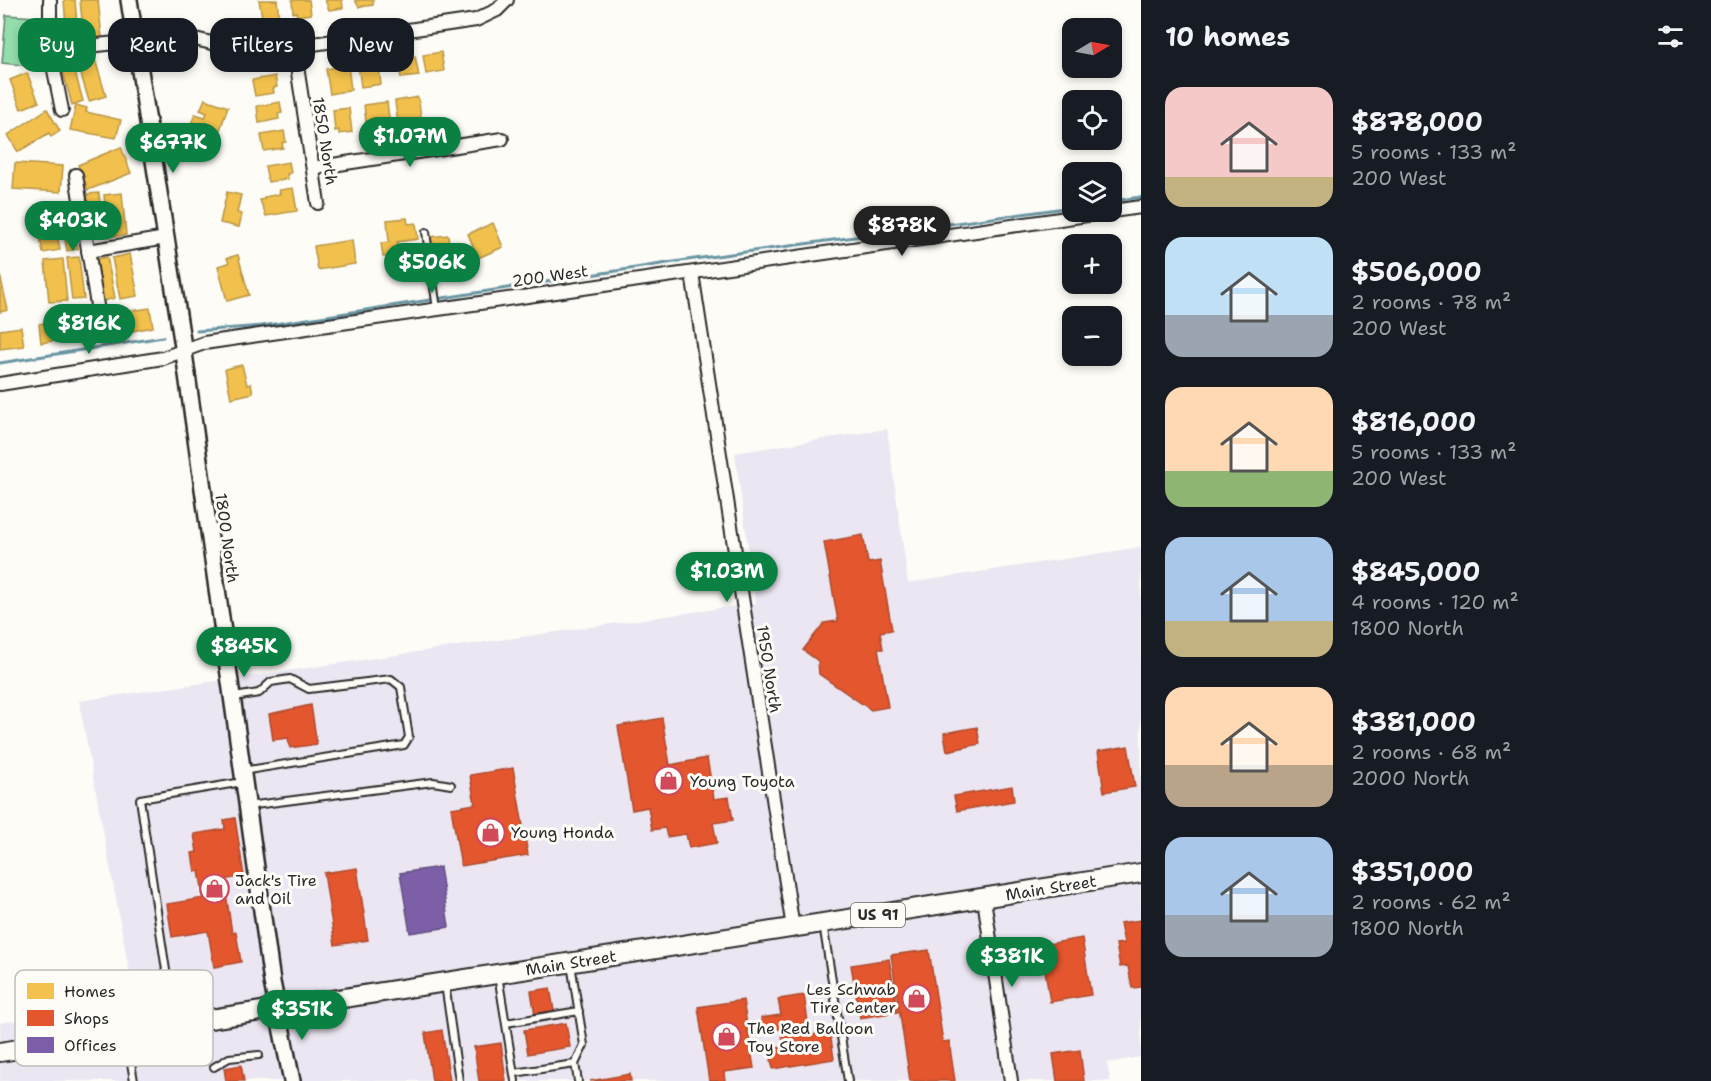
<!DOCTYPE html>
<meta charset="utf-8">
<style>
body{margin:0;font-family:"Shantell Sans",sans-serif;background:#20242c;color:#f1f3f6;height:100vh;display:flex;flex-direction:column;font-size:22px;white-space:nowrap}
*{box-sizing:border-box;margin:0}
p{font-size:20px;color:#9ea1a6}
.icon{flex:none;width:33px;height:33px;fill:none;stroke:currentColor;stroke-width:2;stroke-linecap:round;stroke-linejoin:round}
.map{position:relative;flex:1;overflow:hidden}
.drawer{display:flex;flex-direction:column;background:#171b24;width:570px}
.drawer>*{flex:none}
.top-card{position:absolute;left:18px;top:18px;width:570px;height:54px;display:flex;gap:12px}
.needle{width:39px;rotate:80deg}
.tools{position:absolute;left:1062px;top:18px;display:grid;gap:12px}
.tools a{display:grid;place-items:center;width:60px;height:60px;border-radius:12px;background:#171b24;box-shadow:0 3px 9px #0003;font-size:30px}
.price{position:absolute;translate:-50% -51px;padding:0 14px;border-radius:21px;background:#0b8043;color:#fff;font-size:20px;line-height:39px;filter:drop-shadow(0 2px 3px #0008)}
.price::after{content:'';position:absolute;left:50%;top:36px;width:18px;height:14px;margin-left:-9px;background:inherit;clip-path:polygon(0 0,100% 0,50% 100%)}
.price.selected{background:#222;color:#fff}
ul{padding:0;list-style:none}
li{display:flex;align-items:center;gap:18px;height:150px;padding:0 24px}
li span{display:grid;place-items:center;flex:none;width:168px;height:120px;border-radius:18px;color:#555}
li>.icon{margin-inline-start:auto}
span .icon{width:72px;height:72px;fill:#fffc;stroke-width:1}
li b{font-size:26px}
h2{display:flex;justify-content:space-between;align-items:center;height:72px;padding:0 24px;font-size:26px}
.pill{padding:0 21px;border-radius:18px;background:#171b24;box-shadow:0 3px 9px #0003;font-size:21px;line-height:54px}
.pill.selected{background:#0b8043;color:#fff}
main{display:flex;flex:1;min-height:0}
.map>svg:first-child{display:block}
</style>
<main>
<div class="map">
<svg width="1141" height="1081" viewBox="0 0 1141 1081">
<rect width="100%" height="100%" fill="#fdfcf7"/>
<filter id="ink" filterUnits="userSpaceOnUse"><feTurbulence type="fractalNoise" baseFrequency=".0167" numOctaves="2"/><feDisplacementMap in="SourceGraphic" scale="12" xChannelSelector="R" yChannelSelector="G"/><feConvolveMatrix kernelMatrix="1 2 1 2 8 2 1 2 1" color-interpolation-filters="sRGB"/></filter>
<g filter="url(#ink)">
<polygon fill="#ebe6f1" points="887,429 908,583 1141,547 1141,1057 1107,1063 1110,1081 0,1081 0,1023 135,1001 79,701 756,603 735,453"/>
<polygon fill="#94ddac" stroke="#60846c" stroke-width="1.5" points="6,15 35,17 31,66 2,63"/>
<g fill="#f2c14e" stroke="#b69444" stroke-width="1.5">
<polygon points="64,0 75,0 78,38 67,39"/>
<polygon points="80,0 98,0 102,38 84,40"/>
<polygon points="259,0 277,0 279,19 265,21 265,17 262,17"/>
<polygon points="292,0 309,0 311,14 297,16 296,12 293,13"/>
<polygon points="325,0 342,0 343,8 329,10"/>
<polygon points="355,0 373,0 373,5 359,7"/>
<polygon points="441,52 444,71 426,74 423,55"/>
<polygon points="94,56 106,96 89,101 77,61"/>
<polygon points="415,56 419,76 401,78 398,58"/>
<polygon points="72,61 83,101 72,105 61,64"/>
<polygon points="378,61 381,84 361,87 358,64"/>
<polygon points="348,65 351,90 330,94 326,69"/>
<polygon points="27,73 39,102 21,109 10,80"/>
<polygon points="275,76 277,87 273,88 274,93 255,96 252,80"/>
<polygon points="418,97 422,122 398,125 395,101"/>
<polygon points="205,99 228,107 214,147 186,137 195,114 205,117 207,113 200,110"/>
<polygon points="280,102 282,113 278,114 279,119 259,123 257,106"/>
<polygon points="387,102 390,126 367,130 364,105"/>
<polygon points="76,105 87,108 86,112 121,120 116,138 70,130"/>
<polygon points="349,108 352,132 339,134 339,130 335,131 333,110"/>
<polygon points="47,109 60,131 51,137 49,133 18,152 8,135"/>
<polygon points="284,131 286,142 282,143 283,148 264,151 261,135"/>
<polygon points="121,147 131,173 88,190 78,165"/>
<polygon points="289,162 291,173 287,174 288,179 268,182 265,166"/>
<polygon points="15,163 63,166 61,192 13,189"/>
<polygon points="293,188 297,211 266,216 260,200 264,199 264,197 280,194 279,190"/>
<polygon points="227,192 241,195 237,213 242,214 239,227 220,223"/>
<polygon points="99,193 103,235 91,236 87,194"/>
<polygon points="122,193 126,235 108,237 104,195"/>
<polygon points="71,207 78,249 67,251 59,209"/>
<polygon points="52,208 60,250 43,253 35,212"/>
<polygon points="407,218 408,224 416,223 418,239 397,242 399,255 383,257 381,243 389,242 387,220"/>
<polygon points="493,223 503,247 478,258 468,234"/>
<polygon points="448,235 450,255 433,258 430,237"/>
<polygon points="352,240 355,264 318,270 314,246"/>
<polygon points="130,254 138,296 120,299 112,258"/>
<polygon points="238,255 249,295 227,301 218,266 229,263 227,258"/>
<polygon points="79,257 84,299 72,300 67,258"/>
<polygon points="107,257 115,298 103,301 96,259"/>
<polygon points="63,259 67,301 49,302 45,261"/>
<polygon points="0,275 8,310 0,312"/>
<polygon points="150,308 153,327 107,336 103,311 114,309 115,313"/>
<polygon points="85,314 88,339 77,341 77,337 41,343 39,324"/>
<polygon points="21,327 24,346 0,349 0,330"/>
<polygon points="242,365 247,385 251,384 253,393 231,398 225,369"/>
</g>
<g fill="#e4572e" stroke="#ac4a2d" stroke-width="1.5">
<polygon points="863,535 868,563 880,561 892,630 880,632 883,649 878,649 888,707 871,710 819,674 818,661 803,650 824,623 838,621 824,542"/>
<polygon points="311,705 317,744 290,748 288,738 273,740 269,714"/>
<polygon points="662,718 670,765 707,758 714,799 729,797 733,820 713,823 717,843 689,848 686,834 667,837 665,828 652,830 648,807 632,810 618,726"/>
<polygon points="977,727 980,744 947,751 944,733"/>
<polygon points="1128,746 1135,787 1104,792 1098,751"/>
<polygon points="513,768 528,855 461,866 451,808 475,804 470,775"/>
<polygon points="1012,786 1014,801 957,811 954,796"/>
<polygon points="235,818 244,876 224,880 232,933 236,932 241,962 214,967 208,931 172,937 167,904 204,898 199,871 195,872 192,853 197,852 194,834 225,829 224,820"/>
<polygon points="357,868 368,940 335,945 324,873"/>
<polygon points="1141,920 1141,987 1132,988 1128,966 1120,967 1116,944 1124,943 1120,923"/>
<polygon points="1082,938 1091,995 1050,1002 1041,945"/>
<polygon points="929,950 943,1042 949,1041 955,1081 910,1081 891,955"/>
<polygon points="889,959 898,1012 860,1018 851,965"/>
<polygon points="550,988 554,1011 535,1015 531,991"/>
<polygon points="804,995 810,1035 830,1032 834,1059 773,1069 769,1049 784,1047 781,1029 763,1032 761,1018 781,1015 778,999"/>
<polygon points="743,1000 754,1068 724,1072 725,1081 709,1081 698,1007"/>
<polygon points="566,1023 570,1047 528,1054 524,1030"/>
<polygon points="442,1030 450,1081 432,1081 425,1033"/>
<polygon points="501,1043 506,1081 479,1081 474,1047"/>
<polygon points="1080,1050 1084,1081 1057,1081 1053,1054"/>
<polygon points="241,1065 244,1081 226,1081 224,1068"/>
<polygon points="630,1074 631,1081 590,1081"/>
</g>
<polygon fill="#7b5ea7" stroke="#634f82" stroke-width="1.5" points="440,867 449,927 410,933 400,873"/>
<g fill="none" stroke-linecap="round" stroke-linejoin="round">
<g stroke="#6995a3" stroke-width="3">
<polyline points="1112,201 1141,197"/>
<polyline points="197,331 262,326 687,260 1072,207"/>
<polyline points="0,363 163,337"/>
</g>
<defs>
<g id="service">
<polyline points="426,232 437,309"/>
<polyline points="234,697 259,693 271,682 290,679 309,689 391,679 401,687 409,737 404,745 242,771"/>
<polyline points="247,806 433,782 451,785"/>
<polyline points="823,924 848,1081"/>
<polyline points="571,964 584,1045 575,1064 578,1081"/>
<polyline points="498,975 515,1081"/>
<polyline points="445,984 459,1081"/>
<polyline points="174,1023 140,799 243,782"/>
<polyline points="506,1023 579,1011"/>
<polyline points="126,1033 134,1081"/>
<polyline points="214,1067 229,1058 259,1055"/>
<polyline points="514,1073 575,1064"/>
</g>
<g id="minor">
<polyline points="50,0 50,50 62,110"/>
<polyline points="294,47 318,203"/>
<polyline points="50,50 183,36 252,53 476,20 497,10 507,0"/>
<polyline points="313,168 502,139"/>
<polyline points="76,175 100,324"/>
<polyline points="1112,211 1141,207"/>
<polyline points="88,251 166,238"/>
<polyline points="692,273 793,928"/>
<polyline points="0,384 163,358 204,343 1108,212"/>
<polyline points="984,899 1011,1081"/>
</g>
<polyline id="tertiary" points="129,0 184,353 272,982 292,1081"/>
<polyline id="primary" points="0,1052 1141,873"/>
</defs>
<use href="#service" stroke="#2b2b2b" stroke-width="10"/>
<use href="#minor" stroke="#2b2b2b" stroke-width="16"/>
<use href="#tertiary" stroke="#2b2b2b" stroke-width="20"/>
<use href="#primary" stroke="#2b2b2b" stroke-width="22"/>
<use href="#service" stroke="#fdfcf7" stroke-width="6"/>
<use href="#minor" stroke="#fdfcf7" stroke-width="12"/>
<use href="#tertiary" stroke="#fdfcf7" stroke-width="15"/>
<use href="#primary" stroke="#fdfcf7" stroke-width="18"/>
</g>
</g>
<defs>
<symbol id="shop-ring" viewBox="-11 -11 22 22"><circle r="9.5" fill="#fdfcf7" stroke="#d1495b" stroke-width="1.5"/><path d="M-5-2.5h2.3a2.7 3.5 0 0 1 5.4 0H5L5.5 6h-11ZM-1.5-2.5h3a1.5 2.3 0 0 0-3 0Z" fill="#d1495b"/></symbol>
</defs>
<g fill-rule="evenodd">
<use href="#shop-ring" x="652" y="764" width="33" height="33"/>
<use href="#shop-ring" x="474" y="816" width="33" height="33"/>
<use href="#shop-ring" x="198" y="872" width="33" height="33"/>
<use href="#shop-ring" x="900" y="982" width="33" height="33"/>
<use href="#shop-ring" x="710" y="1020" width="33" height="33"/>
</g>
<g text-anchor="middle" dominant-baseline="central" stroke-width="6" stroke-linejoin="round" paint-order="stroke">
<rect fill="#fdfcf7" stroke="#6a6a68" stroke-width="1.5" x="851" y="903" width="54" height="24" rx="4.5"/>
<g font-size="15" font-weight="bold" fill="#2b2b2b">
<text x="878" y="915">US 91</text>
</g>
<g font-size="16" fill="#2b2b2b" stroke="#fdfcf7">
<text transform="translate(325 141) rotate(81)">1850 North</text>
<text transform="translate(550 276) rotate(-8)">200 West</text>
<text transform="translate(227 538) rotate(82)">1800 North</text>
<text transform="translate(769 669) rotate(81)">1950 North</text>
<text transform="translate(1051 888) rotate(-9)">Main Street</text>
<text transform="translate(571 963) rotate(-9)">Main Street</text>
</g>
<g font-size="16" fill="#2b2b2b" stroke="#fdfcf7" text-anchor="start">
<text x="690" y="781">Young Toyota</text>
<text x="511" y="832">Young Honda</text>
<text x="235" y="880">Jack's Tire<tspan x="235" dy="18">and Oil</tspan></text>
<text x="896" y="989" text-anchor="end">Les Schwab<tspan x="896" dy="18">Tire Center</tspan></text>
<text x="747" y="1028">The Red Balloon<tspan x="747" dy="18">Toy Store</tspan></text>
</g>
</g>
<rect x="15" y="970" width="198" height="96" rx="9" fill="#fdfcf7" stroke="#bebdba" stroke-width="1.5"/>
<rect x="27" y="983" width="27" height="16" fill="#f2c14e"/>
<rect x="27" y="1010" width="27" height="16" fill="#e4572e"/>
<rect x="27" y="1037" width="27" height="16" fill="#7b5ea7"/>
<g font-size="16" fill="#2b2b2b">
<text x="64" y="997">Homes</text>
<text x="64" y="1024">Shops</text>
<text x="64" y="1051">Offices</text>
</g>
</svg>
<div class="tools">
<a><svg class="needle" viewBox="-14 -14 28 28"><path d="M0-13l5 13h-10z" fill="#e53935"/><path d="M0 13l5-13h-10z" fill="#9ea1a6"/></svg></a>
<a><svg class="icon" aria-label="locate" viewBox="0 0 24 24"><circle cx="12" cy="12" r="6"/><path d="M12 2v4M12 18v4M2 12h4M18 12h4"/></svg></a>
<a><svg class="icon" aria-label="layers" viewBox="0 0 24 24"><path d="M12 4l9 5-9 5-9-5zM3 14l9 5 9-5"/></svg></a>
<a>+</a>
<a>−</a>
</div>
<b class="price" style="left:410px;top:168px">$1.07M</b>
<b class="price" style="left:173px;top:174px">$677K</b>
<b class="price" style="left:73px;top:252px">$403K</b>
<b class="price selected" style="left:902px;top:257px">$878K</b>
<b class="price" style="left:432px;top:294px">$506K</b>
<b class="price" style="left:89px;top:355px">$816K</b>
<b class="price" style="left:727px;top:603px">$1.03M</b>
<b class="price" style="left:244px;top:678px">$845K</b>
<b class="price" style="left:1012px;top:988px">$381K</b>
<b class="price" style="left:302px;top:1041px">$351K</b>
<div class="top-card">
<a class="pill selected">Buy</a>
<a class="pill">Rent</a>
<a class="pill">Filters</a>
<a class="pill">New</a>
</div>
</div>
<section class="drawer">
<h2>10 homes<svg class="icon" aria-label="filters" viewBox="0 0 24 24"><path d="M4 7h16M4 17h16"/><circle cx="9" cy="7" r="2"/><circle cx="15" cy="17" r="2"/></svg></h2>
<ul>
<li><span style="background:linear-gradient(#f6c9c9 75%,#c2b280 0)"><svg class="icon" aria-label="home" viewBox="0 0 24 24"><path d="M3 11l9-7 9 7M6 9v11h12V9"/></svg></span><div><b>$878,000</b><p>5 rooms · 133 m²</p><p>200 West</p></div></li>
<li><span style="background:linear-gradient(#bfe0f5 65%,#9aa5b1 0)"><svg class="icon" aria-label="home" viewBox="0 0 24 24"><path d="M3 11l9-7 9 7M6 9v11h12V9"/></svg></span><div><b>$506,000</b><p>2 rooms · 78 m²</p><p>200 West</p></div></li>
<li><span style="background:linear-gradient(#ffd9b3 70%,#8fb573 0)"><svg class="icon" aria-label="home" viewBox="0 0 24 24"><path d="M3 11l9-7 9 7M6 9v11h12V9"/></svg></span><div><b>$816,000</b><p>5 rooms · 133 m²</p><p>200 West</p></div></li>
<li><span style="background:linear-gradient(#a9c7e8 70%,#c2b280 0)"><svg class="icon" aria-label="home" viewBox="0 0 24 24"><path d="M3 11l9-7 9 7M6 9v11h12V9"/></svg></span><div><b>$845,000</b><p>4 rooms · 120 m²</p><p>1800 North</p></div></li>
<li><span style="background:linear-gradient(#ffd9b3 65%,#b9a48a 0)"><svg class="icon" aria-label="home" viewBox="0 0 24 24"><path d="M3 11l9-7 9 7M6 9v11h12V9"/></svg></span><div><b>$381,000</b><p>2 rooms · 68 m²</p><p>2000 North</p></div></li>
<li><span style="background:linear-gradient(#a9c7e8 65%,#9aa5b1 0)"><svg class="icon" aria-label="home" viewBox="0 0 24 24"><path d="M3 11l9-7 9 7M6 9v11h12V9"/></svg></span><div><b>$351,000</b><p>2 rooms · 62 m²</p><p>1800 North</p></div></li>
</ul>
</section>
</main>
